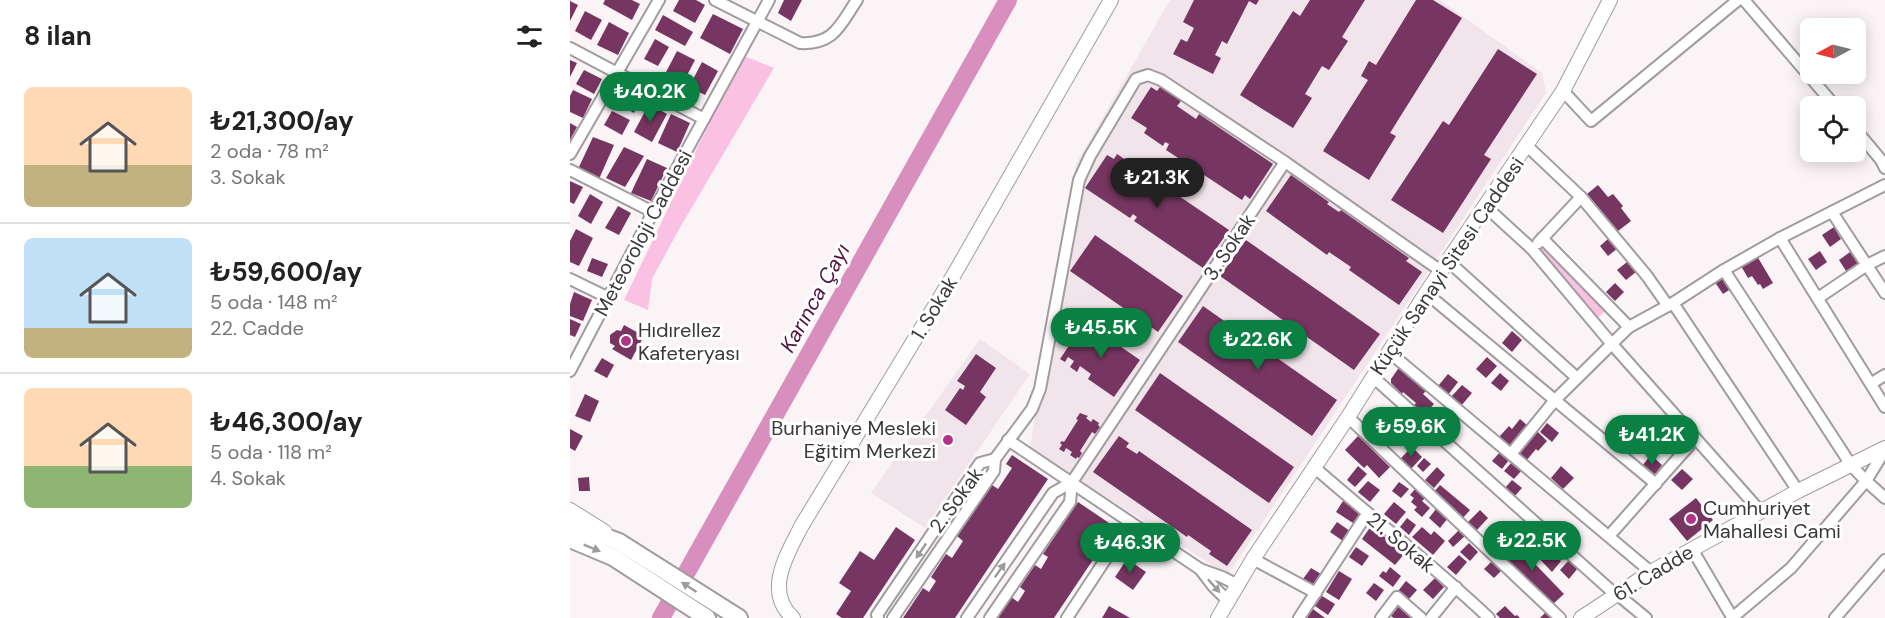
<!DOCTYPE html>
<html lang="tr">
<meta charset="utf-8">
<style>
body{margin:0;font-family:"DM Sans",sans-serif;background:#f2f2f2;color:#222;height:100vh;display:flex;flex-direction:column;font-size:22px;white-space:nowrap}
*{box-sizing:border-box;margin:0}
p{font-size:20px;color:#767676}
.icon{flex:none;width:33px;height:33px;fill:none;stroke:currentColor;stroke-width:2;stroke-linecap:round;stroke-linejoin:round}
.map{position:relative;flex:1;overflow:hidden}
.sheet{display:flex;flex-direction:column;background:#fff;width:570px}
.sheet>*{flex:none}
.needle{width:39px;rotate:263deg}
.buttons{position:absolute;left:1230px;top:18px;display:grid;gap:12px}
.buttons a{display:grid;place-items:center;width:66px;height:66px;border-radius:9px;background:#fff;box-shadow:0 3px 15px #0003;font-size:30px}
.price{position:absolute;translate:-50% -51px;padding:0 14px;border-radius:21px;background:#0b8043;color:#fff;font-size:20px;line-height:39px;filter:drop-shadow(0 2px 3px #0008)}
.price::after{content:'';position:absolute;left:50%;top:36px;width:18px;height:14px;margin-left:-9px;background:inherit;clip-path:polygon(0 0,100% 0,50% 100%)}
.price.current{background:#222;color:#fff}
ul{padding:0;list-style:none}
li{display:flex;align-items:center;gap:18px;height:150px;padding:0 24px}
li+li{border-top:2px solid #e0e0e0}
li span{display:grid;place-items:center;flex:none;width:168px;height:120px;border-radius:9px;color:#555}
li>.icon{margin-inline-start:auto}
span .icon{width:72px;height:72px;fill:#fffc;stroke-width:1}
li b{font-size:26px}
h2{display:flex;justify-content:space-between;align-items:center;height:72px;padding:0 24px;font-size:26px}
main{display:flex;flex:1;min-height:0}
.map>svg:first-child{display:block}
</style>
<main>
<section class="sheet">
<h2>8 ilan<svg class="icon" aria-label="filters" viewBox="0 0 24 24"><path d="M4 7h16M4 17h16"/><circle cx="9" cy="7" r="2"/><circle cx="15" cy="17" r="2"/></svg></h2>
<ul>
<li><span style="background:linear-gradient(#ffd9b3 65%,#c2b280 0)"><svg class="icon" aria-label="home" viewBox="0 0 24 24"><path d="M3 11l9-7 9 7M6 9v11h12V9"/></svg></span><div><b>₺21,300/ay</b><p>2 oda · 78 m²</p><p>3. Sokak</p></div></li>
<li><span style="background:linear-gradient(#bfe0f5 75%,#c2b280 0)"><svg class="icon" aria-label="home" viewBox="0 0 24 24"><path d="M3 11l9-7 9 7M6 9v11h12V9"/></svg></span><div><b>₺59,600/ay</b><p>5 oda · 148 m²</p><p>22. Cadde</p></div></li>
<li><span style="background:linear-gradient(#ffd9b3 65%,#8fb573 0)"><svg class="icon" aria-label="home" viewBox="0 0 24 24"><path d="M3 11l9-7 9 7M6 9v11h12V9"/></svg></span><div><b>₺46,300/ay</b><p>5 oda · 118 m²</p><p>4. Sokak</p></div></li>
</ul>
</section>
<div class="map">
<svg width="1315" height="618" viewBox="0 0 1315 618">
<rect width="100%" height="100%" fill="#faf4f7"/>
<g fill="#f1e4eb">
<polygon points="600,0 870,0 972,73 976,93 658,575 460,448 506,164"/>
<polygon points="410,339 460,374 355,528 301,493"/>
</g>
<g fill="#fac1e3">
<polygon points="172,55 204,68 108,231 82,279 78,310 54,300"/>
<polygon points="971,247 1036,310 1027,319 968,249"/>
</g>
<g fill="none" stroke-linecap="round" stroke-linejoin="round">
<polyline stroke="#d98fbd" stroke-width="18" points="91,618 438,0"/>
</g>
<g fill="#773661">
<polygon points="35,0 62,0 70,4 62,20 33,4"/>
<polygon points="109,0 126,0 135,5 125,23 103,11"/>
<polygon points="214,0 232,0 221,21 208,13"/>
<polygon points="624,0 689,0 686,5 679,1 657,44 652,41 645,55 651,58 643,74 603,54 611,39 617,42 624,28 613,22"/>
<polygon points="740,0 795,0 772,37 778,41 759,70 752,66 735,94 742,98 723,128 670,95 723,11 730,16"/>
<polygon points="846,0 863,0 892,18 820,133 826,136 799,180 753,151 798,80 791,76 799,61 806,65"/>
<polygon points="0,1 8,5 0,21"/>
<polygon points="15,11 32,20 21,40 5,31"/>
<polygon points="143,14 173,29 160,54 130,38"/>
<polygon points="93,15 123,32 115,46 85,30"/>
<polygon points="39,22 59,33 48,55 27,45"/>
<polygon points="85,39 99,47 88,66 74,59"/>
<polygon points="928,49 967,74 914,155 921,159 873,233 821,200 873,121 879,125"/>
<polygon points="107,51 125,60 113,83 95,74"/>
<polygon points="0,60 7,63 0,77"/>
<polygon points="132,62 148,71 135,95 119,87"/>
<polygon points="14,70 32,79 24,94 6,84"/>
<polygon points="581,87 587,91 590,87 611,101 607,106 626,119 629,114 703,164 680,199 675,195 672,200 596,150 599,144 595,142 593,146 574,133 577,128 561,118"/>
<polygon points="53,89 71,98 64,113 46,103"/>
<polygon points="3,90 22,99 13,118 0,112 0,96"/>
<polygon points="79,104 97,114 82,142 64,132"/>
<polygon points="42,111 60,120 52,135 34,125"/>
<polygon points="101,114 120,123 107,152 88,143"/>
<polygon points="0,123 7,127 0,140"/>
<polygon points="23,137 44,145 29,179 8,169"/>
<polygon points="54,147 74,156 55,187 36,178"/>
<polygon points="547,154 659,230 633,268 564,221 567,217 563,214 560,218 515,188 537,155 544,159"/>
<polygon points="77,159 97,168 81,201 61,193"/>
<polygon points="721,175 759,202 757,204 769,212 771,210 839,258 836,261 852,272 829,305 779,270 781,267 759,252 757,255 696,211"/>
<polygon points="0,181 13,187 4,204 0,202"/>
<polygon points="1028,185 1038,197 1043,194 1053,206 1051,208 1061,221 1048,231 1017,194"/>
<polygon points="20,194 33,202 21,224 8,216"/>
<polygon points="48,206 61,213 49,235 35,228"/>
<polygon points="1264,227 1271,239 1260,247 1252,235"/>
<polygon points="6,229 23,238 9,266 0,262 0,241"/>
<polygon points="525,235 613,296 588,332 500,271"/>
<polygon points="1039,238 1048,248 1038,256 1030,246"/>
<polygon points="676,240 810,334 784,370 650,276"/>
<polygon points="1250,251 1257,262 1246,270 1238,259"/>
<polygon points="1280,252 1288,263 1276,271 1269,260"/>
<polygon points="1187,256 1203,283 1193,289 1190,284 1188,285 1182,276 1178,278 1171,266"/>
<polygon points="22,258 38,264 32,277 17,271"/>
<polygon points="1057,262 1066,272 1056,280 1047,270"/>
<polygon points="1150,273 1164,287 1153,294 1142,278"/>
<polygon points="1045,283 1054,292 1045,301 1036,292"/>
<polygon points="4,292 22,300 13,321 0,316 0,304"/>
<polygon points="633,306 767,400 742,436 608,342"/>
<polygon points="0,319 11,324 5,337 0,335"/>
<polygon points="515,322 570,360 544,397 518,379 521,374 510,366 507,372 500,367 504,361 498,357 495,362 490,359"/>
<polygon points="54,325 74,336 61,360 42,349 45,346 40,343 40,335 47,330 51,331"/>
<polygon points="942,331 952,340 942,352 932,343"/>
<polygon points="406,354 426,368 410,392 416,397 396,425 375,410 390,388 393,390 395,386 387,381"/>
<polygon points="917,357 927,366 916,378 906,369"/>
<polygon points="32,358 44,365 37,378 24,371"/>
<polygon points="830,366 857,390 853,394 864,404 854,415 843,406 846,403 833,392 832,394 821,383 821,379"/>
<polygon points="590,373 724,467 699,503 565,410"/>
<polygon points="930,373 939,381 931,391 921,383"/>
<polygon points="878,374 888,382 878,395 868,386"/>
<polygon points="892,385 902,393 891,406 881,397"/>
<polygon points="15,394 29,401 20,422 5,416"/>
<polygon points="510,413 518,416 516,418 521,422 523,419 529,423 528,425 530,427 525,434 522,432 510,451 512,453 509,458 507,457 506,459 500,455 502,452 496,448 494,452 489,449 492,445 490,443 492,441 494,442 508,420 506,419"/>
<polygon points="807,414 825,431 813,445 794,428"/>
<polygon points="950,419 959,427 942,448 929,437 939,426 942,429"/>
<polygon points="977,423 989,433 982,442 970,432"/>
<polygon points="0,429 13,436 5,451 0,448"/>
<polygon points="967,431 977,441 968,451 966,449 956,461 947,454"/>
<polygon points="549,436 559,443 556,447 567,454 569,451 682,530 657,566 639,554 641,551 618,535 617,537 523,472"/>
<polygon points="788,436 820,467 809,478 797,465 794,468 775,450"/>
<polygon points="842,447 852,457 841,469 830,459"/>
<polygon points="930,452 939,460 932,469 922,461"/>
<polygon points="442,455 478,479 385,618 333,618 353,588 359,592 366,581 361,577 376,554 382,558 393,541 387,536 422,485 428,489 442,468 436,464"/>
<polygon points="1081,455 1092,465 1083,477 1071,467"/>
<polygon points="854,458 861,464 853,472 847,466"/>
<polygon points="942,462 952,470 944,479 934,471"/>
<polygon points="788,466 797,474 785,487 777,480"/>
<polygon points="991,466 1004,478 993,489 981,478"/>
<polygon points="867,467 875,475 864,488 855,480"/>
<polygon points="1112,469 1123,479 1112,490 1101,480"/>
<polygon points="19,477 20,491 9,491 8,478"/>
<polygon points="942,480 952,488 944,497 934,489"/>
<polygon points="798,481 810,490 800,502 788,492"/>
<polygon points="829,482 839,489 831,498 822,491"/>
<polygon points="870,485 900,510 892,519 864,492"/>
<polygon points="845,489 855,498 852,501 860,508 852,517 844,510 847,507 841,502 844,498 840,495"/>
<polygon points="1126,498 1143,520 1117,541 1099,519"/>
<polygon points="773,501 791,512 783,523 766,512"/>
<polygon points="508,502 545,527 484,618 428,618 441,597 448,602 455,591 450,587 465,565 471,569 478,557 473,554"/>
<polygon points="824,502 836,512 826,524 814,514"/>
<polygon points="866,509 878,518 870,528 859,518"/>
<polygon points="910,510 918,518 907,530 898,522"/>
<polygon points="837,518 846,525 839,535 830,527"/>
<polygon points="767,522 780,531 773,541 760,532"/>
<polygon points="992,523 1001,531 992,541 983,533"/>
<polygon points="801,526 835,553 825,565 792,539"/>
<polygon points="326,527 345,540 293,618 272,618 266,614 281,591 269,583 290,551 304,560"/>
<polygon points="852,527 861,535 864,531 875,541 863,555 842,537"/>
<polygon points="890,529 896,535 883,547 878,541"/>
<polygon points="942,540 994,594 983,604 930,552"/>
<polygon points="973,542 991,561 982,572 963,552"/>
<polygon points="899,543 908,552 900,561 890,552"/>
<polygon points="786,547 799,556 792,566 779,557"/>
<polygon points="889,555 897,562 886,575 877,567"/>
<polygon points="557,559 576,572 563,590 545,577"/>
<polygon points="923,560 932,570 924,578 914,569"/>
<polygon points="999,560 1008,568 999,579 990,570"/>
<polygon points="820,567 831,576 823,587 809,576 813,571 816,573"/>
<polygon points="741,568 751,574 743,586 733,579"/>
<polygon points="769,571 782,579 769,600 756,592"/>
<polygon points="865,578 874,587 863,599 853,590"/>
<polygon points="836,581 847,590 838,600 828,591"/>
<polygon points="804,583 814,590 806,601 796,593"/>
<polygon points="752,596 765,604 758,615 745,606"/>
<polygon points="539,606 560,618 532,618"/>
<polygon points="829,606 845,618 824,618 821,616"/>
<polygon points="935,606 945,616 947,615 950,618 930,618 926,614"/>
<polygon points="743,609 755,618 737,618"/>
<polygon points="977,611 983,618 970,618"/>
</g>
<g fill="none" stroke-linecap="round" stroke-linejoin="round">
<defs>
<g id="minor">
<path d="M 145,0 L 230,43 C 264,45 270,25 287,0"/>
<polyline points="1174,0 1265,106"/>
<polyline points="0,48 134,119"/>
<polyline points="993,91 1021,121 1168,0"/>
<polyline points="1286,130 1311,160 1315,168"/>
<polyline points="956,145 1011,197 1077,276 1098,306"/>
<polyline points="0,154 89,0"/>
<polyline points="0,170 83,212"/>
<polyline points="915,206 962,249 1041,343 1191,512"/>
<polyline points="1262,212 1315,293"/>
<polyline points="1210,238 1315,407"/>
<polyline points="968,243 1011,197"/>
<polyline points="878,261 1007,378"/>
<polyline points="1154,270 1281,465 1296,481 1315,498"/>
<polyline points="0,279 39,298"/>
<polyline points="856,293 1086,484"/>
<polyline points="1248,298 1297,265 1315,256"/>
<polyline points="1103,303 1228,491"/>
<polyline points="1059,327 1103,303 1154,270 1210,238 1315,185"/>
<polyline points="819,352 1081,572"/>
<polyline points="0,371 83,212 199,0"/>
<polyline points="803,377 1046,595 1053,599 1076,618"/>
<polyline points="1302,383 1315,375"/>
<polyline points="778,417 990,618"/>
<polyline points="438,440 630,569"/>
<polyline points="941,454 985,400 1059,327 972,238"/>
<polyline points="425,459 462,409 470,389 509,180 520,156 566,79 578,75 591,80 715,162 871,271"/>
<path d="M 744,467 C 802,518 863,565 919,618"/>
<polyline points="1039,536 1125,439"/>
<polyline points="1122,549 1162,617"/>
<polyline points="683,559 746,593"/>
<polyline points="658,601 643,586 630,569 652,577 668,585"/>
<polyline points="308,618 307,615 410,463 425,459"/>
<polyline points="323,618 424,471 425,459"/>
<polyline points="397,618 483,493 502,482"/>
<polyline points="420,618 500,502 502,482 715,162"/>
<polyline points="497,618 560,522"/>
<polyline points="729,618 797,514"/>
<polyline points="811,618 827,597 851,618"/>
<polyline points="861,618 886,587"/>
<polyline points="1162,618 1221,568 1296,481 1315,450"/>
<polyline points="1265,618 1315,560"/>
</g>
<g id="tertiary">
<polyline points="0,510 35,532"/>
<path d="M 223,618 C 193,591 218,553 232,525 L 382,278 L 541,0"/>
<polyline points="648,618 683,559 778,417 856,293 993,91 1040,0"/>
<polyline points="1011,618 1081,572 1228,491 1315,448"/>
</g>
<g id="primary">
<polyline points="0,524 49,542 169,618"/>
<polyline points="0,539 43,557 137,618"/>
</g>
</defs>
<use href="#minor" stroke="#a19c9f" stroke-width="14"/>
<use href="#tertiary" stroke="#a19c9f" stroke-width="16"/>
<use href="#primary" stroke="#a19c9f" stroke-width="20"/>
<use href="#minor" stroke="#fff" stroke-width="10"/>
<use href="#tertiary" stroke="#fff" stroke-width="14"/>
<use href="#primary" stroke="#fff" stroke-width="16"/>
</g>
<defs><path id="oneway-solid" d="M-6-.8H1V-3.2L6.5 0L1 3.2V.8H-6Z" transform="scale(1.5)"/></defs>
<g fill="#9c9c9c">
<use href="#oneway-solid" transform="translate(22 548) rotate(22)"/>
<use href="#oneway-solid" transform="translate(351 551) rotate(124)"/>
<use href="#oneway-solid" transform="translate(430 570) rotate(-55)"/>
<use href="#oneway-solid" transform="translate(644 586) rotate(48)"/>
<use href="#oneway-solid" transform="translate(119 587) rotate(-147)"/>
</g>
<g fill="#ad3488" stroke="#fff" stroke-width="2">
<circle cx="56" cy="341" r="6"/>
<circle cx="378" cy="440" r="6"/>
<circle cx="1121" cy="519" r="6"/>
</g>
<g text-anchor="middle" dominant-baseline="central" stroke-width="6" stroke-linejoin="round" paint-order="stroke">
<g font-size="20" fill="#3a3839" stroke="#fff">
<text transform="translate(73 233) rotate(-62)">Meteoroloji Caddesi</text>
<text transform="translate(659 247) rotate(-56)">3. Sokak</text>
<text transform="translate(877 266) rotate(-56)">Küçük Sanayi Sitesi Caddesi</text>
<text transform="translate(364 308) rotate(-59)">1. Sokak</text>
<text transform="translate(386 500) rotate(-54)">2. Sokak</text>
<text transform="translate(831 542) rotate(40)">21. Sokak</text>
<text transform="translate(1083 573) rotate(-31)">61. Cadde</text>
</g>
<g font-size="20" fill="#3a3839" stroke="#fff" text-anchor="start">
<text x="68" y="330">Hıdırellez<tspan x="68" dy="23">Kafeteryası</tspan></text>
<text x="366" y="428" text-anchor="end">Burhaniye Mesleki<tspan x="366" dy="23">Eğitim Merkezi</tspan></text>
<text x="1133" y="508">Cumhuriyet<tspan x="1133" dy="23">Mahallesi Cami</tspan></text>
</g>
<g font-size="21" font-style="italic" fill="#500f3d" stroke="#fff">
<text transform="translate(245 298) rotate(-61)">Karınca Çayı</text>
</g>
</g>
</svg>
<div class="buttons">
<a><svg class="needle" viewBox="-14 -14 28 28"><path d="M0-13l5 13h-10z" fill="#e53935"/><path d="M0 13l5-13h-10z" fill="#767676"/></svg></a>
<a><svg class="icon" aria-label="locate" viewBox="0 0 24 24"><circle cx="12" cy="12" r="6"/><path d="M12 2v4M12 18v4M2 12h4M18 12h4"/></svg></a>
</div>
<b class="price" style="left:80px;top:123px">₺40.2K</b>
<b class="price current" style="left:587px;top:209px">₺21.3K</b>
<b class="price" style="left:531px;top:359px">₺45.5K</b>
<b class="price" style="left:688px;top:371px">₺22.6K</b>
<b class="price" style="left:841px;top:458px">₺59.6K</b>
<b class="price" style="left:1082px;top:466px">₺41.2K</b>
<b class="price" style="left:962px;top:572px">₺22.5K</b>
<b class="price" style="left:560px;top:574px">₺46.3K</b>
</div>
</main>
